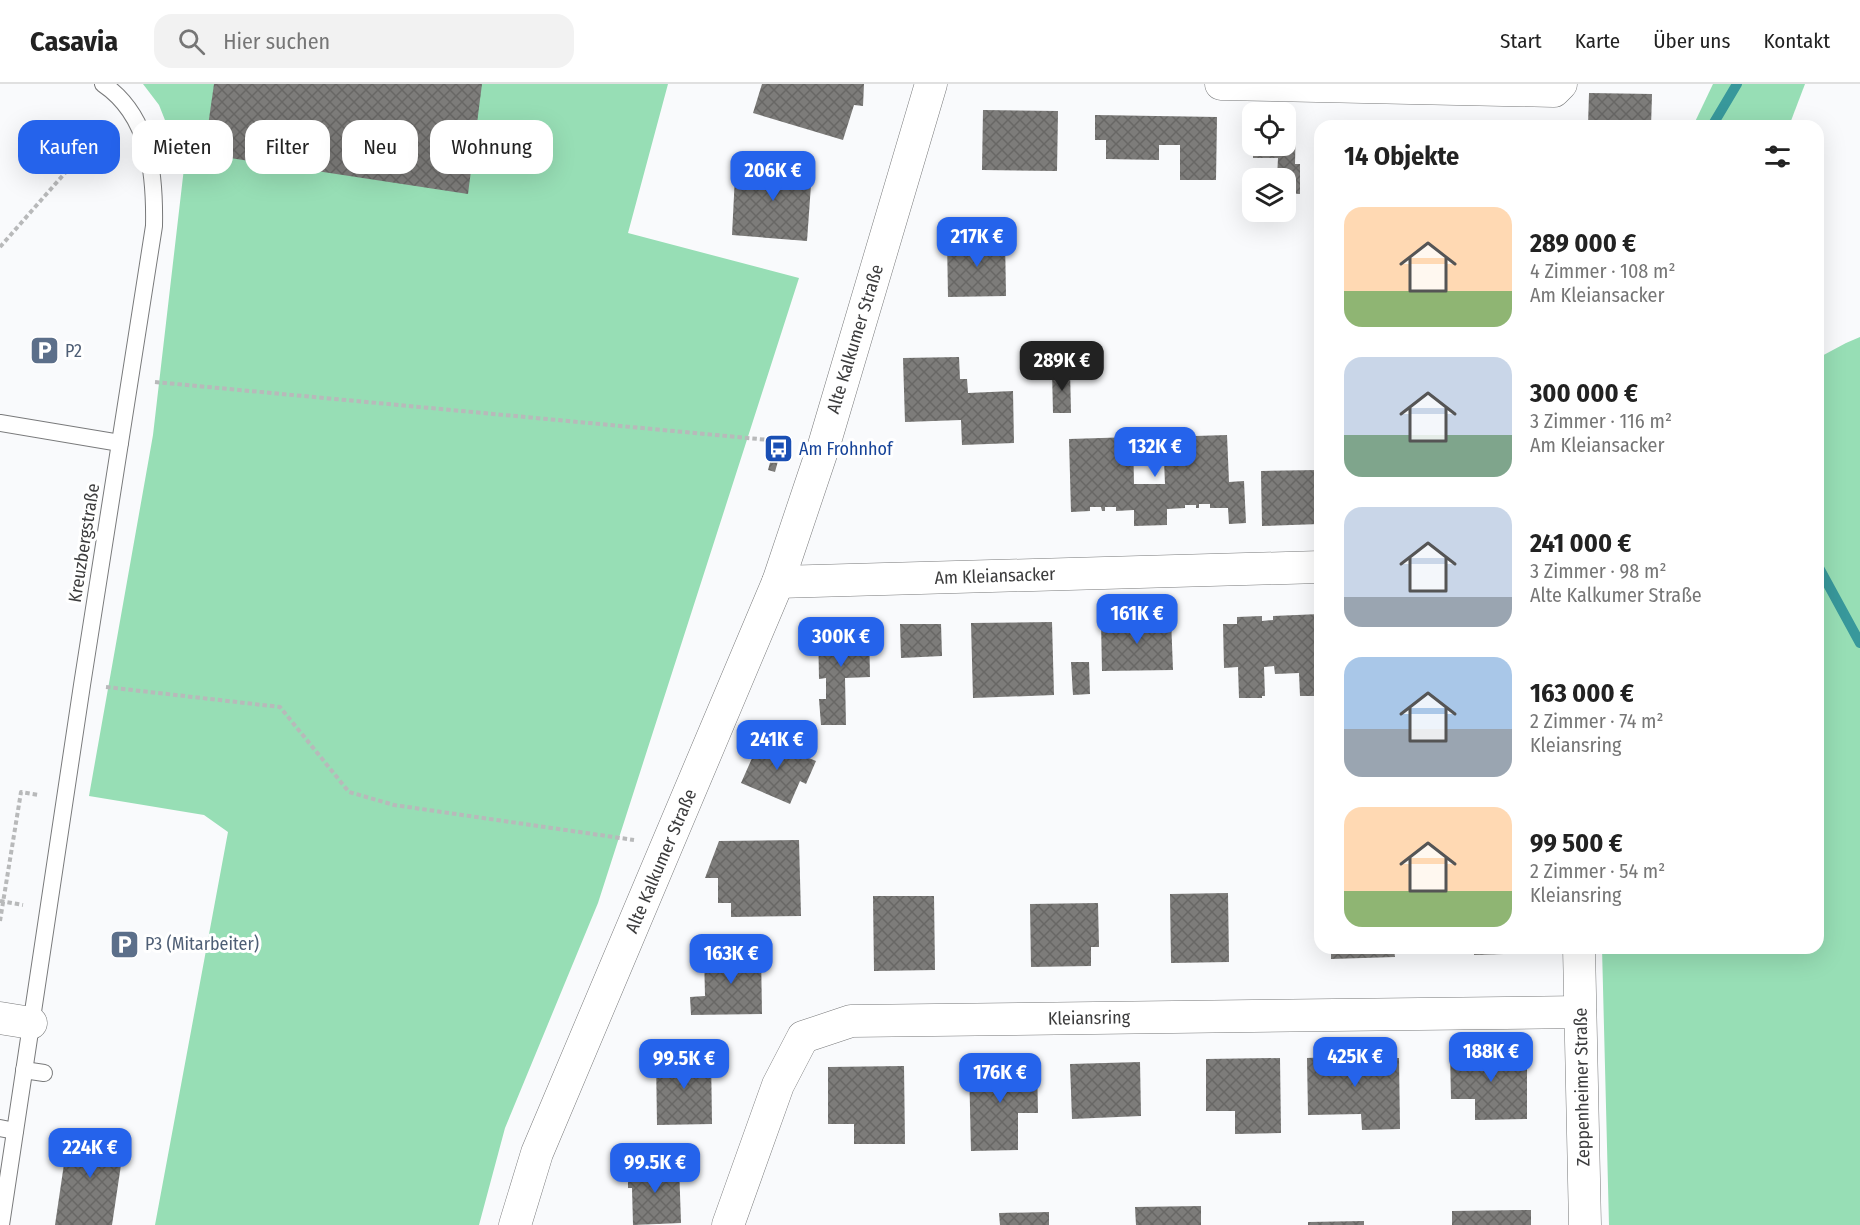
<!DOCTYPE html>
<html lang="de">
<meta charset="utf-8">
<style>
body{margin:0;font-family:"Fira Sans Condensed",sans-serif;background:#f2f2f2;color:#222;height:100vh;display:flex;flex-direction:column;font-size:22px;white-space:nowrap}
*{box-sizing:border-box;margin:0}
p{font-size:20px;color:#767676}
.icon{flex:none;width:33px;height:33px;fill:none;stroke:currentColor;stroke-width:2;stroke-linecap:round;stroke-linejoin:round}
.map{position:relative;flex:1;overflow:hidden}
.drawer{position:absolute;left:1314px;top:36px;width:510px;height:834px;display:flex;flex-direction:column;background:#fff;border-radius:18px;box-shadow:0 6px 24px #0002}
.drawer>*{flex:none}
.hud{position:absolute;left:18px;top:36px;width:570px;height:54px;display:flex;gap:12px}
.fabs{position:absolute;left:1242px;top:18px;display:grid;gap:12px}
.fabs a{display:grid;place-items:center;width:54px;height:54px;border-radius:12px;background:#fff;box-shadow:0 6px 24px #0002;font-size:30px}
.price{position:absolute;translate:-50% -51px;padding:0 14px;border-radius:12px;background:#2563eb;color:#fff;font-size:20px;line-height:39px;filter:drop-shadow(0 2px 3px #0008)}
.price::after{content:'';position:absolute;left:50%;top:36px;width:18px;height:14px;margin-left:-9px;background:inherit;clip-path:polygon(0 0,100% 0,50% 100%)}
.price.selected{background:#222;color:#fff}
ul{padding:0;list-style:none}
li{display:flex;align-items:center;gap:18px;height:150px;padding:0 30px}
li span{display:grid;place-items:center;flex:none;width:168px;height:120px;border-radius:18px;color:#555}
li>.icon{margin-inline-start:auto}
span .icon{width:72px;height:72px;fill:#fffc;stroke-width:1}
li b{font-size:26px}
h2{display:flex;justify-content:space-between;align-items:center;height:72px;padding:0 30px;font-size:26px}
.pill{padding:0 21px;border-radius:18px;background:#fff;box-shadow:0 6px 24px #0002;font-size:21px;line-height:54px}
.pill.selected{background:#2563eb;color:#fff}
header{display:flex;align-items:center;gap:36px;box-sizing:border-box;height:84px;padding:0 30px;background:#fff;border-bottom:2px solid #e0e0e0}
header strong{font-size:28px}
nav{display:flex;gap:33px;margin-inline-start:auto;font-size:21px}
.search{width:420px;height:54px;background:#f2f2f2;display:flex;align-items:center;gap:15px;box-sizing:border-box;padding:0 21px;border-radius:18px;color:#767676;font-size:22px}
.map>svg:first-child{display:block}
</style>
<header>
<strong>Casavia</strong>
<div class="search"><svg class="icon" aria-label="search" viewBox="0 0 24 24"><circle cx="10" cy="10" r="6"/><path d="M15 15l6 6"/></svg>Hier suchen</div>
<nav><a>Start</a><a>Karte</a><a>Über uns</a><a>Kontakt</a></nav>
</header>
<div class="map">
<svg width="1860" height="1141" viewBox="0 0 1860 1141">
<defs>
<pattern id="building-cross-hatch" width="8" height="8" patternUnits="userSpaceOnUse" patternTransform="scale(1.5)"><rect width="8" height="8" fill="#7d7c7a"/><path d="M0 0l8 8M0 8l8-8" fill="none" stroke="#686765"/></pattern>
</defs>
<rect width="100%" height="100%" fill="#f9fafc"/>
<g fill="#97deb5">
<polygon points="143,0 668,0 628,149 799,194 598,819 505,1044 479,1141 155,1141 228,748 204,731 89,712 153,351 184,84 159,21"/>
<polygon points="1713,0 1805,0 1789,42 1693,42"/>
<polygon points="1860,253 1860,1141 1609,1141 1602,864 1818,864 1818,274 1846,259"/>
</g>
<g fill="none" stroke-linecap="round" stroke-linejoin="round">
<g stroke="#38989b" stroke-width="10">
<polyline points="1712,42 1737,0"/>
<polyline points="1818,482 1860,559"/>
</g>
</g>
<g fill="url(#building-cross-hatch)">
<polygon points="214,0 482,0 468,110 204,70"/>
<polygon points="762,0 864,0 863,22 854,21 843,56 753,29"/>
<polygon points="1589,9 1652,10 1651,42 1588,42"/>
<polygon points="983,26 1058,27 1057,87 982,86"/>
<polygon points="1095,31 1217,33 1216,96 1180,96 1180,61 1159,61 1159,76 1106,75 1106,56 1095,56"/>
<polygon points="1286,35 1296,35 1295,80 1300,80 1300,110 1286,109 1286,94 1277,94 1278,74 1253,74 1253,62 1286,62"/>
<rect x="1334" y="36" width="42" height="6"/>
<rect x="1409" y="38" width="50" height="4"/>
<polygon points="780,76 812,87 807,157 732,151 735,92"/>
<polygon points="1005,154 1006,212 948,213 947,155"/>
<polygon points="959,273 960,295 967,295 968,309 1013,307 1014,359 962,361 961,336 905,338 903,274"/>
<polygon points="1052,287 1070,287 1071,329 1053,329"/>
<polygon points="1227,351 1229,398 1244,397 1246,439 1229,440 1228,424 1210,424 1210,420 1199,420 1199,424 1196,424 1196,421 1185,421 1185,424 1167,425 1167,441 1134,442 1134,426 1116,427 1116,423 1105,423 1105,427 1102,427 1101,423 1090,423 1090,427 1071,428 1069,355 1133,353 1134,400 1165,400 1163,353"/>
<polygon points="774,364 781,366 775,388 768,386"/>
<polygon points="1320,386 1320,440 1262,442 1261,387"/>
<polygon points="1320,530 1320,612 1300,612 1299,589 1275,590 1274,582 1264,583 1265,612 1262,612 1262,614 1239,614 1238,583 1224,584 1223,540 1237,540 1237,533 1262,532 1262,537 1273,536 1273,532"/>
<polygon points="1171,535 1173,586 1102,587 1101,537"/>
<polygon points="1052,538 1054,611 973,614 971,539"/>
<polygon points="900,540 941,540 942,572 901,574"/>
<polygon points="869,543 870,593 845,594 846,641 821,641 819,615 826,615 826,594 819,595 818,544"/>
<polygon points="1071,578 1089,578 1090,610 1073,611"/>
<polygon points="761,654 816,677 806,700 800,697 790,720 741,699"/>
<polygon points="799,756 801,832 731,833 731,819 718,819 718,794 705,794 719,757"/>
<polygon points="1228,809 1229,878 1171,879 1170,810"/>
<polygon points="873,812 934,812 935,886 874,887"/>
<polygon points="1098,819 1099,863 1091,863 1091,882 1031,883 1030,820"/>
<polygon points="1331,864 1394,864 1395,873 1331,875"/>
<polygon points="1474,864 1533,864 1533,869 1474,871"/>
<polygon points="761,869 762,930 691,931 690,913 705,912 704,870"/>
<polygon points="1352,962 1352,975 1399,974 1400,1045 1362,1046 1361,1030 1308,1031 1307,974 1330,973 1330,963"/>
<polygon points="1450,967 1527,967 1527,1035 1475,1036 1475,1015 1451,1015"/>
<polygon points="711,971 712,1040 657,1041 656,973"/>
<polygon points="1280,974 1281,1049 1235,1050 1235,1027 1206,1027 1206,975"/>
<polygon points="1140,978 1141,1032 1072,1035 1070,980"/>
<polygon points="1037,979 1038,1029 1018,1029 1018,1066 971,1067 969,981"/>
<polygon points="904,982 905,1060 854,1060 854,1040 828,1040 828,983"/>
<polygon points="69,1046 125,1054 112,1141 55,1141"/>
<polygon points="679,1081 681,1139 633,1141 632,1104 628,1104 628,1082"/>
<polygon points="1201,1122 1201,1141 1136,1141 1135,1123"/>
<polygon points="1531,1126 1531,1141 1452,1141 1452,1127"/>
<polygon points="1049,1128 1049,1141 1000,1141 999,1129"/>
<polygon points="1364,1137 1364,1141 1308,1141 1308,1138"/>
</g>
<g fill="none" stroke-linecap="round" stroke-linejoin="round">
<defs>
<g id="service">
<polyline points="0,339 120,359"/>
<polyline points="24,986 44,989"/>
<polyline points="0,1044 15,1047"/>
<path d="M 1,1141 L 82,601 L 154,142 C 155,90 150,32 103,0"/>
</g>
<g id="minor">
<polyline points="1221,0 1554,7 1561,0"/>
<polyline points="778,498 1320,483"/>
<polyline points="1579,864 1585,1141"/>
<polyline points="0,934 31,939"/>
<polyline points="515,1141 537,1069 778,498 824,361 931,0"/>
<polyline points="728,1141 778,1001 803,953 851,937 1580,928"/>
</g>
</defs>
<use href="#service" stroke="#797a7b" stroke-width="18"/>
<use href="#minor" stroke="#797a7b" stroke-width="33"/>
<g stroke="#b8b9ba" stroke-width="4" stroke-dasharray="4.5 3" stroke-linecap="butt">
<polyline points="0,163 107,41"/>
<polyline points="155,298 790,358"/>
<polyline points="1316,367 1320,367"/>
<polyline points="106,603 280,623 349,708 394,721 634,756"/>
<polyline points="0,817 23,821"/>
<polyline points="0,837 21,708 39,711"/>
</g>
<use href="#service" stroke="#fff" stroke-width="16"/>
<use href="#minor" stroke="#fff" stroke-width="32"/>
</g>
<defs>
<symbol id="parking-square" viewBox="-11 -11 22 22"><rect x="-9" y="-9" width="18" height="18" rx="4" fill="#5c6f8a" stroke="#fff"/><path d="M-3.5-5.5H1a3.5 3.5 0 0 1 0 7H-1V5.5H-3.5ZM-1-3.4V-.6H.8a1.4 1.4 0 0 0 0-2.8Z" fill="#fff"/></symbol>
<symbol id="bus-square" viewBox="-11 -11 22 22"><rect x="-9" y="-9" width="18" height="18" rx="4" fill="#1a4fb4" stroke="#fff"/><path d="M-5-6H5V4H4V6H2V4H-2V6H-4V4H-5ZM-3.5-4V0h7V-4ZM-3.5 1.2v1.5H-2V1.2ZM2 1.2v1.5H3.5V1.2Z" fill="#fff"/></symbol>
</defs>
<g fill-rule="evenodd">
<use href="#parking-square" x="28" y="250" width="33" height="33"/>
<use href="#bus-square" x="762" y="348" width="33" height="33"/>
<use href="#parking-square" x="108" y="844" width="33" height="33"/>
</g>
<g text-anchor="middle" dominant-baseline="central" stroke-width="6" stroke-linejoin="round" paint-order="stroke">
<g font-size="18" fill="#3c3c3d" stroke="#fff">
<text transform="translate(855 255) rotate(-73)">Alte Kalkumer Straße</text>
<text transform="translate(84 459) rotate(-81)">Kreuzbergstraße</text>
<text transform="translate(995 492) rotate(-2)">Am Kleiansacker</text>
<text transform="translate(661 777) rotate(-67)">Alte Kalkumer Straße</text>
<text transform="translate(1089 934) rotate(-1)">Kleiansring</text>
<text transform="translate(1582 1003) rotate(-91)">Zeppenheimer Straße</text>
</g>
<g font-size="18" fill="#4e5e75" stroke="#fff" text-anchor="start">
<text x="65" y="267">P2</text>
<text x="145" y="860">P3 (Mitarbeiter)</text>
</g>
<g font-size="18" fill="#164399" stroke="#fff" text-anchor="start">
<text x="799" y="365">Am Frohnhof</text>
</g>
</g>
</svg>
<div class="fabs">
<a><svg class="icon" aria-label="locate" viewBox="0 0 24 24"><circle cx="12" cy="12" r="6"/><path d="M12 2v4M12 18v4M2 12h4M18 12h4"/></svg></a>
<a><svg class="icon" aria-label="layers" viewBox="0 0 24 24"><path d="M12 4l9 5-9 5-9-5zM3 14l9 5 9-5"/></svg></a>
</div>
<b class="price" style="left:773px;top:118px">206K €</b>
<b class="price" style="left:977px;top:184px">217K €</b>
<b class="price selected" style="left:1062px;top:308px">289K €</b>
<b class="price" style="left:1155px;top:394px">132K €</b>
<b class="price" style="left:1137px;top:561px">161K €</b>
<b class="price" style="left:841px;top:584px">300K €</b>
<b class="price" style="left:777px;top:687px">241K €</b>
<b class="price" style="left:731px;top:901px">163K €</b>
<b class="price" style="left:1491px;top:999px">188K €</b>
<b class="price" style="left:1355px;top:1004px">425K €</b>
<b class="price" style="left:684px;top:1006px">99.5K €</b>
<b class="price" style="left:1000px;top:1020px">176K €</b>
<b class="price" style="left:90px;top:1095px">224K €</b>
<b class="price" style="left:655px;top:1110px">99.5K €</b>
<div class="hud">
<a class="pill selected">Kaufen</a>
<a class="pill">Mieten</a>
<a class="pill">Filter</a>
<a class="pill">Neu</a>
<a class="pill">Wohnung</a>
</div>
<section class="drawer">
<h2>14 Objekte<svg class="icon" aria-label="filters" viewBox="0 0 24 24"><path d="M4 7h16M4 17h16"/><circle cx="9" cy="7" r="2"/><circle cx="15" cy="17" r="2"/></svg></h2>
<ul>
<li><span style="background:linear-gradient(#ffd9b3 70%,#8fb573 0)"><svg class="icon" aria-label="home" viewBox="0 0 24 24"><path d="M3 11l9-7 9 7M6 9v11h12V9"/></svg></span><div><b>289 000 €</b><p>4 Zimmer · 108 m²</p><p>Am Kleiansacker</p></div></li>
<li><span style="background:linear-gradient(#c9d6e8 65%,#7fa58c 0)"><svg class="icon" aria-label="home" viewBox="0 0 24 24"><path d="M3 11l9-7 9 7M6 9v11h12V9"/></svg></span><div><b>300 000 €</b><p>3 Zimmer · 116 m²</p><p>Am Kleiansacker</p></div></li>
<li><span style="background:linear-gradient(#c9d6e8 75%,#9aa5b1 0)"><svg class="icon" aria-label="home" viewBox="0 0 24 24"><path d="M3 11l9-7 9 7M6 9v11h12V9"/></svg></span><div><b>241 000 €</b><p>3 Zimmer · 98 m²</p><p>Alte Kalkumer Straße</p></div></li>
<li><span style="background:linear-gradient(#a9c7e8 60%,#9aa5b1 0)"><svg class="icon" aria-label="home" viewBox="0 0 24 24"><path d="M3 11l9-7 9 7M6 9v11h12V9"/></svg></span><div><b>163 000 €</b><p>2 Zimmer · 74 m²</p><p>Kleiansring</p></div></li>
<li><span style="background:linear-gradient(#ffd9b3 70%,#8fb573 0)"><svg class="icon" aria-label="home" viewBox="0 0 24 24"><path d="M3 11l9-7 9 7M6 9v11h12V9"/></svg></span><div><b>99 500 €</b><p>2 Zimmer · 54 m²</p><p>Kleiansring</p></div></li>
</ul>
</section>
</div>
